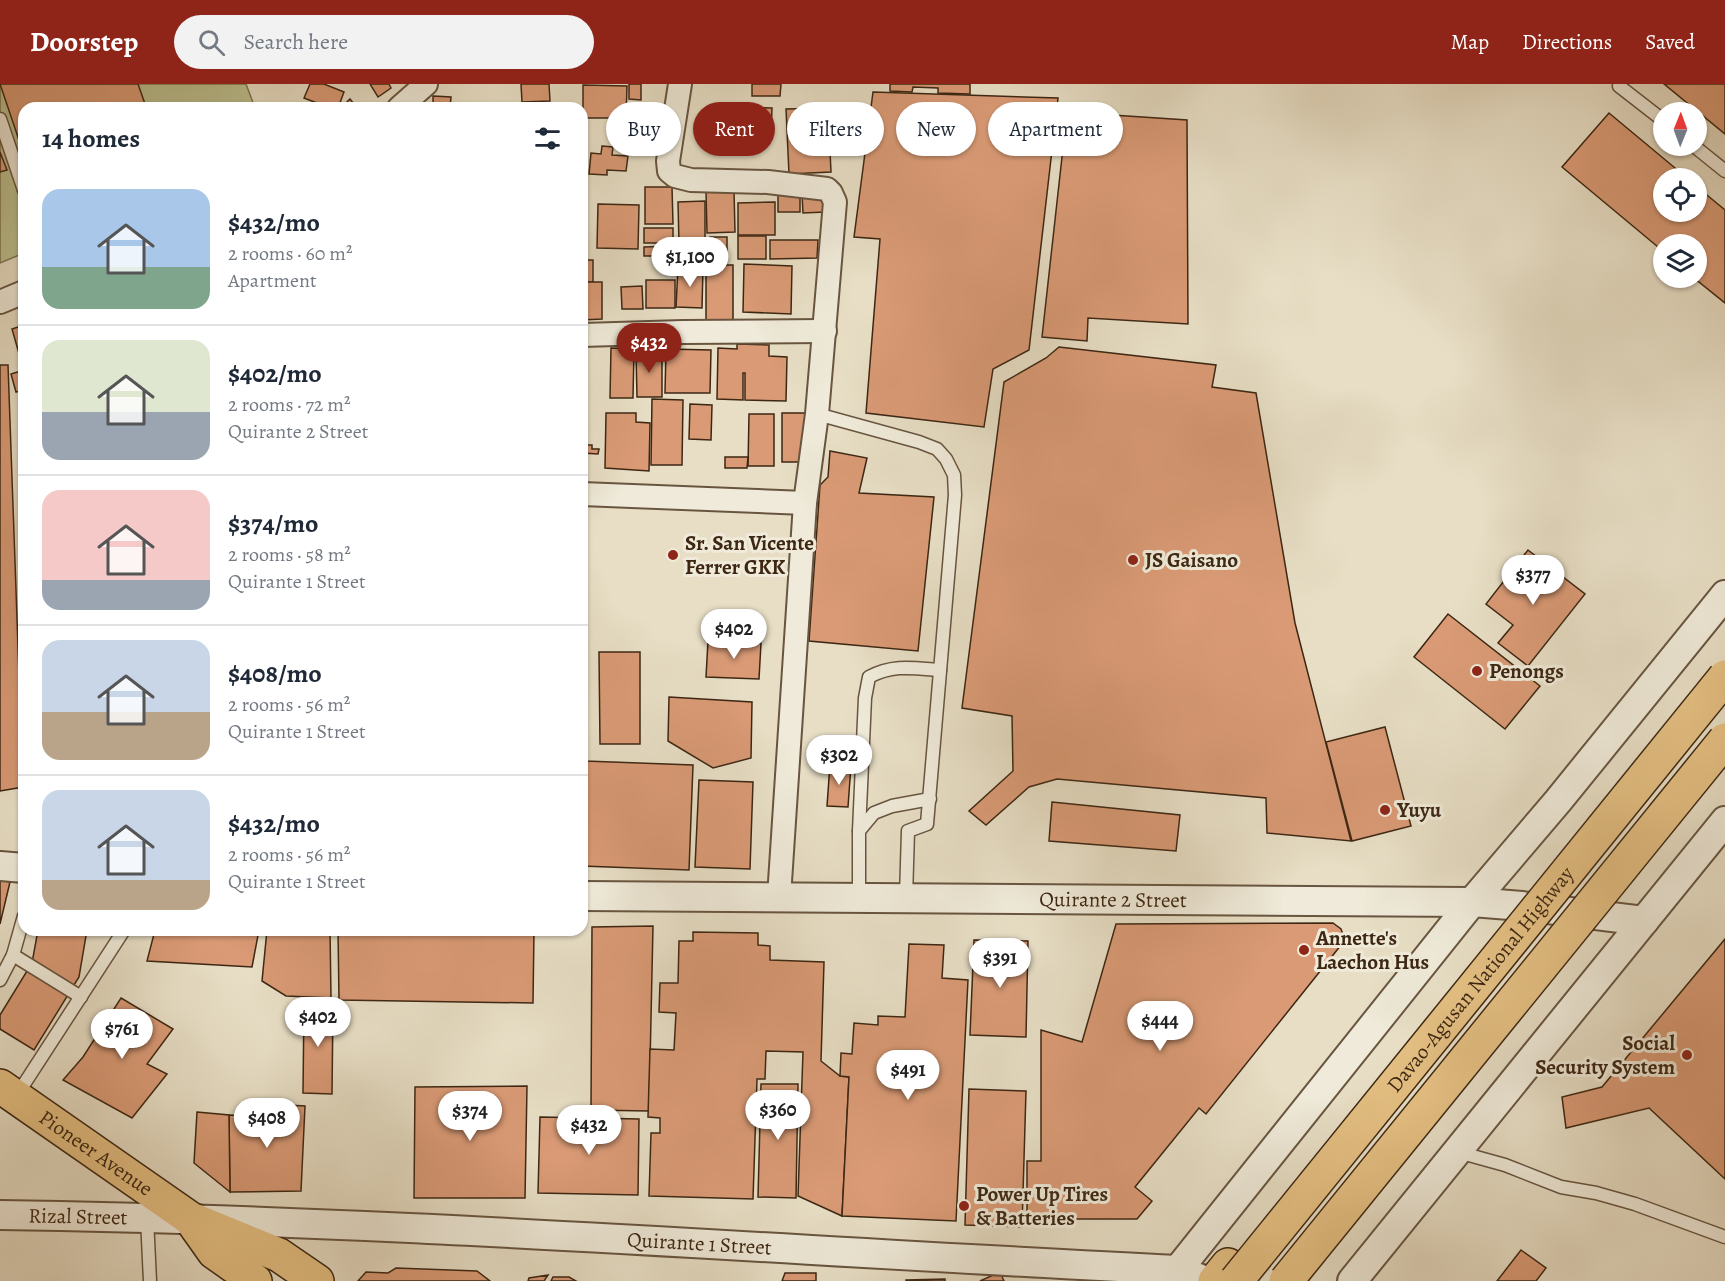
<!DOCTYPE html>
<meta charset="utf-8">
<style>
body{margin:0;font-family:Alegreya,serif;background:#f2f2f3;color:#1f2937;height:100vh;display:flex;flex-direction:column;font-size:22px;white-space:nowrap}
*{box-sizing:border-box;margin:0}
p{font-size:20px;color:#747a83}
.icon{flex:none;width:33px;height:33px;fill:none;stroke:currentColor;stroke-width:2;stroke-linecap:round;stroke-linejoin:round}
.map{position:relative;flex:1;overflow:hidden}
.details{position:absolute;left:18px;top:18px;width:570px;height:834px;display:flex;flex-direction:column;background:#fff;border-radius:18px;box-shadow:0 2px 4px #0004}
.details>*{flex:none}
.top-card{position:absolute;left:606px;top:18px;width:570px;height:54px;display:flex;gap:12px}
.needle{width:39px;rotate:1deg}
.buttons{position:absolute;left:1653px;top:18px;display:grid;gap:12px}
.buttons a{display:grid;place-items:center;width:54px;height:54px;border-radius:50%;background:#fff;box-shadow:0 2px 4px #0004;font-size:30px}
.price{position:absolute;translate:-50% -51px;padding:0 14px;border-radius:21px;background:#fff;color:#222;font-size:20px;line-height:39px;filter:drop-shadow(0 2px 3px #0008)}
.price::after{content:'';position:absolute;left:50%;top:36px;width:18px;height:14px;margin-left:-9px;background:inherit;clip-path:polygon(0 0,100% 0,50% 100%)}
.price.on{background:#8f2418;color:#fff}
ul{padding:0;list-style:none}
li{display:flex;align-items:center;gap:18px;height:150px;padding:0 24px}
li+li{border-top:2px solid #e0e1e3}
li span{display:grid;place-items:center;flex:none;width:168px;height:120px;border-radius:18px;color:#555}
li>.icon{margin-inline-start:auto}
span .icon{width:72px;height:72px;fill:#fffc;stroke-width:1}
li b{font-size:26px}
h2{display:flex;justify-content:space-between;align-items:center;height:72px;padding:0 24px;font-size:26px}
.pill{padding:0 21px;border-radius:27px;background:#fff;box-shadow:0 2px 4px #0004;font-size:21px;line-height:54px}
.pill.on{background:#8f2418;color:#fff}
header{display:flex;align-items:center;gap:36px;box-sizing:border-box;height:84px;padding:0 30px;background:#8f2418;color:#fff}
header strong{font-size:28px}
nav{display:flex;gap:33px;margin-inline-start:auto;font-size:21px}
.search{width:420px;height:54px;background:#f2f2f3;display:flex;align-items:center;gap:15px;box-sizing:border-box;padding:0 21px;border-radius:33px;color:#747a83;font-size:22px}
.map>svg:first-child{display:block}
</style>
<header>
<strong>Doorstep</strong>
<div class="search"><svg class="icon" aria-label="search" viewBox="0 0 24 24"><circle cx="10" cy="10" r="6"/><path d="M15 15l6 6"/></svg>Search here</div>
<nav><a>Map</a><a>Directions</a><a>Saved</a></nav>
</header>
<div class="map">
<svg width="1725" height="1197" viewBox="0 0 1725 1197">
<rect width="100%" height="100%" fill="#e7dec5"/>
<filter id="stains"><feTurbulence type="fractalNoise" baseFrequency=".00333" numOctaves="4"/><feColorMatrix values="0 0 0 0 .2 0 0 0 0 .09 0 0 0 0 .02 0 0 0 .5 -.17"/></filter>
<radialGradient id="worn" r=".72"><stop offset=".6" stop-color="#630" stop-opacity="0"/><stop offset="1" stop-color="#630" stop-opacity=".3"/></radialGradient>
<polygon fill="#bcc090" stroke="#7c7452" stroke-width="1.5" points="0,0 246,0 255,24 24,24 24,169 0,179"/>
<g fill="#d99a75" stroke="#3d2713" stroke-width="1.5">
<polygon points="0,0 138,0 145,20 132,24 24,24 24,61 21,62"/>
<polygon points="310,0 324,0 344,8 338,24 330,24 304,14"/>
<polygon points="370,0 389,0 391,4 378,13"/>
<polygon points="521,0 549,0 550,17 522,18"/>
<polygon points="629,0 641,0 641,16 629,15"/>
<polygon points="752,0 781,0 780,12 752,12"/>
<polygon points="890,0 970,0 970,10 938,9 938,4 913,3 912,8 890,7"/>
<polygon points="1664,0 1725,0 1725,50"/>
<polygon points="583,1 627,2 626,34 583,34"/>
<polygon points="873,8 1058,14 1029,266 993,285 984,343 866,329 880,155 854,153"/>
<polygon points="433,12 451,13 450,24 433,24"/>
<polygon points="350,15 357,24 341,24"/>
<polygon points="632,22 660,22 660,35 631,35"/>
<polygon points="733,23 772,24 771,49 732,48"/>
<polygon points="828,24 831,88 789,90 786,25"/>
<polygon points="1067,28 1187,36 1188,240 1088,234 1087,257 1042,253"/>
<polygon points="1609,29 1687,94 1664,94 1664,128 1696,128 1696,102 1725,126 1725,219 1694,194 1696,194 1696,160 1664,160 1664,168 1562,83"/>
<polygon points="602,62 613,63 612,71 628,72 626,87 607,86 607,91 589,90 591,69 601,70"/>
<polygon points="0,68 7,86 0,88"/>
<polygon points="645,103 672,103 673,140 645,140"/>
<polygon points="734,107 735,148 707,149 706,108"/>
<rect x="778" y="110" width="22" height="18"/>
<polygon points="802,110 825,110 825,128 803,129"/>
<polygon points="705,117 705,161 679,161 678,118"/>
<polygon points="775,118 775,151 738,151 738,119"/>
<polygon points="598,120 639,121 638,165 597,164"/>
<rect x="644" y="144" width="29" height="15"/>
<rect x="738" y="152" width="28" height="23"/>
<rect x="710" y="153" width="17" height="22"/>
<polygon points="770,156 818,156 817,174 770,175"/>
<polygon points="673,162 673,172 644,172 644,163"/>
<rect x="582" y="176" width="11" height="22"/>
<polygon points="744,180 792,182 791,230 743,228"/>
<polygon points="706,181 733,181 733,236 706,237"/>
<polygon points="678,183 703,184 702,224 676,223"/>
<rect x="646" y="196" width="29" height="28"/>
<polygon points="582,198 602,198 602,235 582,236"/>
<polygon points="642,202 643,225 622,225 621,203"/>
<polygon points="24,241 24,272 20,273 12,245"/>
<polygon points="737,260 769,261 769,272 787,273 786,317 745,316 745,289 743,289 743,316 717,315 718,264 737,265"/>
<polygon points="1059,263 1216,281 1212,303 1256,309 1295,539 1351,757 1267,749 1266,714 1057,695 1029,703 986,741 969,727 1013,687 1012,632 962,624 1004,298 1046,274"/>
<polygon points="611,264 634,265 633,314 610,314"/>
<polygon points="666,265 711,266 710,309 665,309"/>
<polygon points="636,268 662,268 662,313 637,313"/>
<polygon points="0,281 8,281 23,703 0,707"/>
<polygon points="24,286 24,306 16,308 11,290"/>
<polygon points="652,315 683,316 682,381 651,381"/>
<polygon points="690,320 712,321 711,356 689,355"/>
<polygon points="606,329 636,329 636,338 650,339 649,387 605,384"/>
<rect x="782" y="329" width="27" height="49"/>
<polygon points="749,330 774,330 774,382 748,382"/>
<polygon points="582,361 592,361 592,365 599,365 598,370 582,369"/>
<polygon points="830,367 867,374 859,409 934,413 918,567 809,557 820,401 828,393"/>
<polygon points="725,373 748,373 747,384 725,384"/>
<polygon points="1528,466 1585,510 1528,582 1498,559 1513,541 1486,520"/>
<polygon points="1448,530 1540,602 1505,645 1414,573"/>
<polygon points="708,557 761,559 759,595 706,593"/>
<polygon points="599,568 640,568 640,660 600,660"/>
<polygon points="669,613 752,618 751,674 713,684 668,657"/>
<polygon points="1385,643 1411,742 1352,757 1326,658"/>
<polygon points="582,673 585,677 693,681 689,786 582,782"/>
<polygon points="830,680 851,681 848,723 827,722"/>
<polygon points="699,696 753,698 750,785 695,783"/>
<polygon points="1052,718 1180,731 1176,767 1049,757"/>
<polygon points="0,796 10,798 0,840"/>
<polygon points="1333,839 1341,845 1345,856 1206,1030 1199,1024 1135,1103 1152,1117 1137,1135 1027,1135 1027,1077 1041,1077 1041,946 1082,958 1116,840"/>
<polygon points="653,842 649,1027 591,1026 592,843"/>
<polygon points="38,846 87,846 79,893 34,966 0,945 0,931 32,879"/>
<polygon points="155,846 259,846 252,883 147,877"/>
<polygon points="267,846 330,846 331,914 286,912 262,897"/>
<polygon points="338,846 534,846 533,919 339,916"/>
<polygon points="693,848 758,849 758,861 770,862 770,876 824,878 821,977 840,992 849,993 842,1132 798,1112 803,968 766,967 765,995 757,995 753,1115 649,1112 651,1049 660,1049 660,1034 648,1033 650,965 674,966 676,929 659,928 660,899 678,899 679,857 693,857"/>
<polygon points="1725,855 1725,1095 1649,1024 1566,1044 1562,1013 1602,1003"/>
<polygon points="974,856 1028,857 1026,953 970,951"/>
<polygon points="909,860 944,861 942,894 968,896 956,1137 842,1132 849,993 840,992 841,969 852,970 854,939 878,941 878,932 905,933"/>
<polygon points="121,914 173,945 147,980 167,990 132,1034 63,996 83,973"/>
<polygon points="304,919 333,920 332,1010 303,1009"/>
<polygon points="761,1000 798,1000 796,1114 758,1113"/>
<polygon points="527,1002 525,1114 414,1114 415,1003"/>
<polygon points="969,1005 1026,1007 1022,1143 965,1141"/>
<polygon points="250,1019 305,1022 301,1107 230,1108 229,1031 251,1032"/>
<polygon points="197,1028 229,1031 230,1108 194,1079"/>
<polygon points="540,1033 639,1035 638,1111 538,1109"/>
<polygon points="1521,1166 1546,1184 1536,1197 1497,1197"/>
<polygon points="396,1184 477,1187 490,1197 358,1197 366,1188 388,1189"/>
<polygon points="1000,1188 1004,1197 980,1197"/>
<polygon points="785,1189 816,1189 816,1197 782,1197"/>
<polygon points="548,1191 544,1197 528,1197 529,1194"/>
<polygon points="553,1193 569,1193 576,1197 551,1197"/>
<polygon points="945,1195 945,1197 906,1197 906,1196"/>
</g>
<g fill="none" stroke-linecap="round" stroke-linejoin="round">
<defs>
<g id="service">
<polyline points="1619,2 1664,37"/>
<polyline points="0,35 24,106"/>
<polyline points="1694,62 1725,87"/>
<polyline points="817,330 919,358 937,365 946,375 954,391 955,411 927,740 908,747 906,813"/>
<path d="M 859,747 L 865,614 L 869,593 C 893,580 913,584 940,586"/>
<polyline points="859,813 859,747 874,729 892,722 930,715"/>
<polyline points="13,871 81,913"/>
<polyline points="0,896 13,871 24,832"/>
<polyline points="17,1011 124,846"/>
<polyline points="1458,1068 1505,1081 1561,1103 1596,1109 1635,1120 1725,1153"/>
<polyline points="147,1134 150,1197"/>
</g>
<g id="minor">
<polyline points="680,0 668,77 669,87 675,92 691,96 768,98 827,105 831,109 835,118 817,330 805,419 779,813"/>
<polyline points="399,24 426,0"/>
<polyline points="0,218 24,208"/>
<polyline points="582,251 683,248 825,247"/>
<polyline points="582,410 805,419"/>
</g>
<g id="tertiary">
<polyline points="0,782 24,784"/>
<path id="s1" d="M 582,812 L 1472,818 L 1522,822 L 1644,837"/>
<path id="s2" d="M 0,1131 C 393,1136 786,1167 1178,1186 L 1206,1197"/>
<polyline points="1169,1197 1472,818 1558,717 1725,511"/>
<polyline points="1352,1197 1725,737"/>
</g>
<g id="trunk">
<path id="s3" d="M 0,1002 L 191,1135 L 279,1171 L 317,1197"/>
<polyline points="192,1137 214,1168 255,1197"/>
<polyline points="1215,1197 1228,1181"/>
</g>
</defs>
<use href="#service" stroke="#685540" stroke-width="15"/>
<use href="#minor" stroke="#685540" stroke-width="26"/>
<use href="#tertiary" stroke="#685540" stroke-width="32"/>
<use href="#trunk" stroke="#3d2713" stroke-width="36"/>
<use href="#service" stroke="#efead9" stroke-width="12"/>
<use href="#minor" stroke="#efead9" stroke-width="22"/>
<use href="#tertiary" stroke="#efead9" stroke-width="28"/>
<use href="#trunk" stroke="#e4bf82" stroke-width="33"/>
<defs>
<g id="trunk-bridge">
<path id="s4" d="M 1236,1197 L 1725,593"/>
<polyline points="1286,1197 1725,656"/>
</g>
</defs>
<use href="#trunk-bridge" stroke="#3d2713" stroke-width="36" stroke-linecap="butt"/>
<use href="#trunk-bridge" stroke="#e4bf82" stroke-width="33"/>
</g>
<g fill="#8f2418" stroke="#efead9" stroke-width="2">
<circle cx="673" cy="471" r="6"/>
<circle cx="1133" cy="476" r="6"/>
<circle cx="1477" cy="587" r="6"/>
<circle cx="1385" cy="726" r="6"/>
<circle cx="1304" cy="866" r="6"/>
<circle cx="1687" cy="971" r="6"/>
<circle cx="964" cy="1122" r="6"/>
</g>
<g text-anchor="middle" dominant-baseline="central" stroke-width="6" stroke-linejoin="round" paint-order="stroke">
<g font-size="21" font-weight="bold" fill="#3d2713" stroke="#efead9" text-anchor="start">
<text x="685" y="459">Sr. San Vicente<tspan x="685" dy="24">Ferrer GKK</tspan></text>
<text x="1145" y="476">JS Gaisano</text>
<text x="1489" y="587">Penongs</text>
<text x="1397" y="726">Yuyu</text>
<text x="1316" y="854">Annette's<tspan x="1316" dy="24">Laechon Hus</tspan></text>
<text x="1675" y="959" text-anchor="end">Social<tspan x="1675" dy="24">Security System</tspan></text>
<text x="976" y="1110">Power Up Tires<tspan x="976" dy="24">&amp; Batteries</tspan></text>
</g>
<g font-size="21" fill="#3d2713" stroke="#efead9">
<text stroke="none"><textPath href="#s1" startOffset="531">Quirante 2 Street</textPath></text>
<text stroke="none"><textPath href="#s4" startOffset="388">Davao-Agusan National Highway</textPath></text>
<text stroke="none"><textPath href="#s3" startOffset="117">Pioneer Avenue</textPath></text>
<text stroke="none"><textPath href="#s2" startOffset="78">Rizal Street</textPath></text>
<text stroke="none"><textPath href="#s2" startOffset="700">Quirante 1 Street</textPath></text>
</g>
</g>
<rect width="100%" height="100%" filter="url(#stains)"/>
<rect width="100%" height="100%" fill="url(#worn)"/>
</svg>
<div class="buttons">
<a><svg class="needle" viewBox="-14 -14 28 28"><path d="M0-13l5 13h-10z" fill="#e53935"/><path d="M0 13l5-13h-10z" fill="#747a83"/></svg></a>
<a><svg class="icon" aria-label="locate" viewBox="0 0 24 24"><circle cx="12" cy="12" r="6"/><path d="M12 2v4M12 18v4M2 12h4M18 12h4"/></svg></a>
<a><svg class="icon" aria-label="layers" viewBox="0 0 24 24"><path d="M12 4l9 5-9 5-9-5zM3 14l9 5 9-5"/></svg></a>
</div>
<b class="price" style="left:690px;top:204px">$1,100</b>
<b class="price on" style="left:649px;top:290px">$432</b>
<b class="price" style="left:1533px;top:522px">$377</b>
<b class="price" style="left:734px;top:576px">$402</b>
<b class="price" style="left:839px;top:702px">$302</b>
<b class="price" style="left:1000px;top:905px">$391</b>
<b class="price" style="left:318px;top:964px">$402</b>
<b class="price" style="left:1160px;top:968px">$444</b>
<b class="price" style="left:122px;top:976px">$761</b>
<b class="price" style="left:908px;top:1017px">$491</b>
<b class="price" style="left:778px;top:1057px">$360</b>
<b class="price" style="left:470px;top:1058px">$374</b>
<b class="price" style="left:267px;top:1065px">$408</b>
<b class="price" style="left:589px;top:1072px">$432</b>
<div class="top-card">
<a class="pill">Buy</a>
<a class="pill on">Rent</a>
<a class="pill">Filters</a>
<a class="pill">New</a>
<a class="pill">Apartment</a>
</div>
<section class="details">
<h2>14 homes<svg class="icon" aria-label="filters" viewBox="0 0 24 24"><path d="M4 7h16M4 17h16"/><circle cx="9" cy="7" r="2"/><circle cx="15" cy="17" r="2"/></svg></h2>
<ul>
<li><span style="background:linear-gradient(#a9c7e8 65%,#7fa58c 0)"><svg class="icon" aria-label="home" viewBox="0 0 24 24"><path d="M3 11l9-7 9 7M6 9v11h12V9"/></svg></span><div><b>$432/mo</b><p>2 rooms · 60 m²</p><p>Apartment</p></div></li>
<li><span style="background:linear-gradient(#dfe7d0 60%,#9aa5b1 0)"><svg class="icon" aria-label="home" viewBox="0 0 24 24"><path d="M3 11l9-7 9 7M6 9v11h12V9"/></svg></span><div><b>$402/mo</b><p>2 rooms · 72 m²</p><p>Quirante 2 Street</p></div></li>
<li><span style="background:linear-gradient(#f6c9c9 75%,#9aa5b1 0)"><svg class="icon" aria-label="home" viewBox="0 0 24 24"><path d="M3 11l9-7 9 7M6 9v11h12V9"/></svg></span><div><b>$374/mo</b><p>2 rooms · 58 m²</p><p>Quirante 1 Street</p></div></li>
<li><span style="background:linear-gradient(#c9d6e8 60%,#b9a48a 0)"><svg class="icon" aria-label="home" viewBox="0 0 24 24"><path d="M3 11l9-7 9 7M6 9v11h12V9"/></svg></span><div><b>$408/mo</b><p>2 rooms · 56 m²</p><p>Quirante 1 Street</p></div></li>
<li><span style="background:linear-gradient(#c9d6e8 75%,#b9a48a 0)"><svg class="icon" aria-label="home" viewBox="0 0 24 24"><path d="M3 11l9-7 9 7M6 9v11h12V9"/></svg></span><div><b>$432/mo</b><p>2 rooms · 56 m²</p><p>Quirante 1 Street</p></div></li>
</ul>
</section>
</div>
